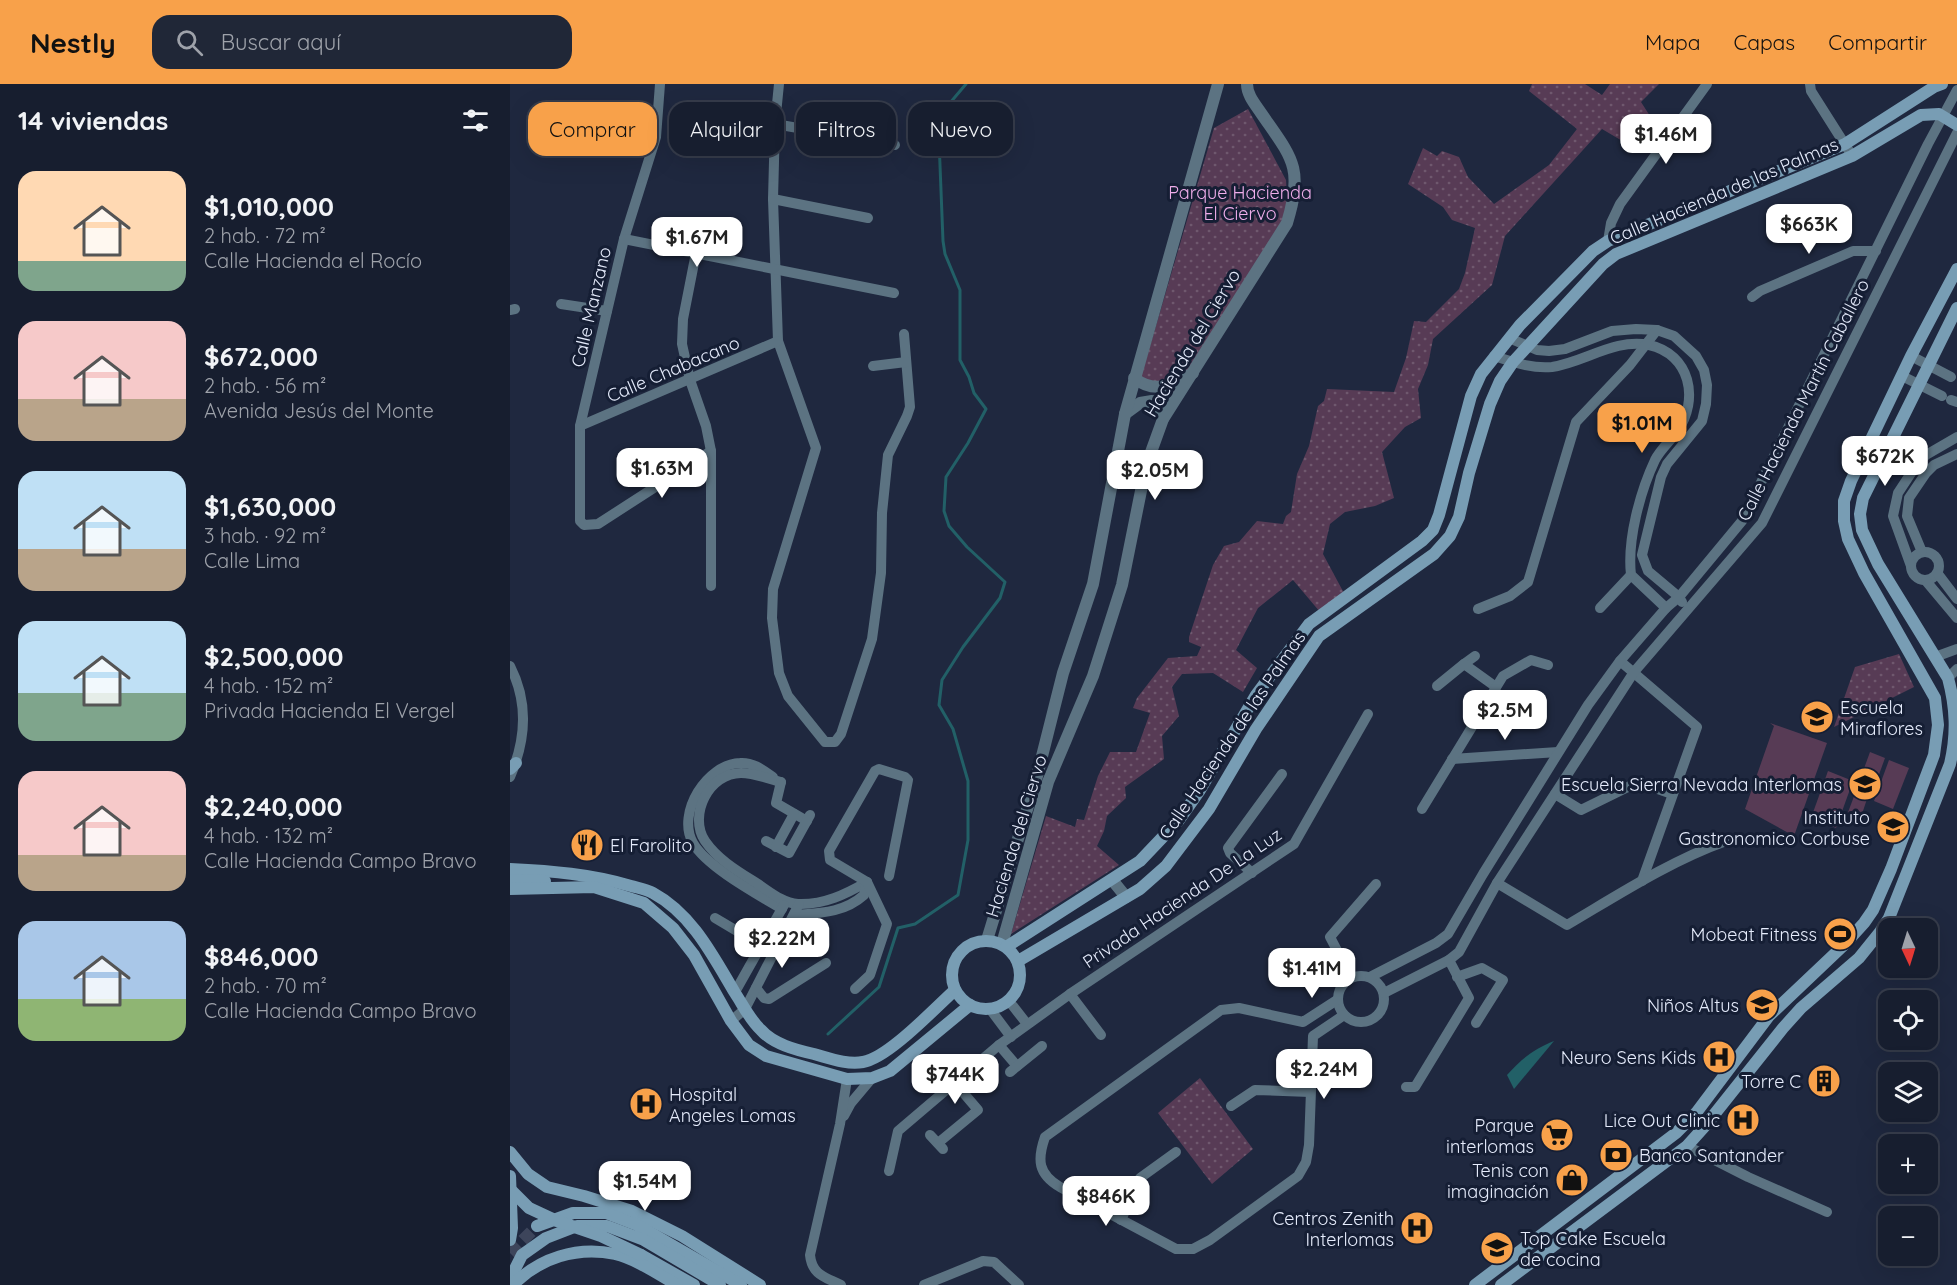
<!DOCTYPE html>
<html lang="es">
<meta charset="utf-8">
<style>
body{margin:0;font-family:Quicksand,sans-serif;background:#202737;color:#f1f3f6;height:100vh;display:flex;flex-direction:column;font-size:22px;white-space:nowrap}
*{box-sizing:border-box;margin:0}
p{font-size:20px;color:#9ea2aa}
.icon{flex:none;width:33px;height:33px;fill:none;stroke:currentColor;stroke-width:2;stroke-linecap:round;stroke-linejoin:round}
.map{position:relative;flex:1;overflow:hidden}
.panel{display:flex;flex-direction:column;background:#171e2f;width:510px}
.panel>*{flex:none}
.top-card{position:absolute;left:18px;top:18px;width:570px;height:54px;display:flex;gap:12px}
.needle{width:39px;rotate:176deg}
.tools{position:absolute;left:1368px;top:834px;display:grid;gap:12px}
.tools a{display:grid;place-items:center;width:60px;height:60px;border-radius:12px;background:#171e2f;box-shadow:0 6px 24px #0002,0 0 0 2px #363c4b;font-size:30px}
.price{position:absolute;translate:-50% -51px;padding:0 14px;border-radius:12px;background:#fff;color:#222;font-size:20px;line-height:39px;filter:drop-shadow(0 2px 3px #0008)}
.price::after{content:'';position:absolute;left:50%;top:36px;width:18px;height:14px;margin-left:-9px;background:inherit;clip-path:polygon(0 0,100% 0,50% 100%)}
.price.active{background:#f8a14a;color:#111}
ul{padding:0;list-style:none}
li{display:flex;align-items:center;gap:18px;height:150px;padding:0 18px}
li span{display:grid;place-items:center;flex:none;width:168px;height:120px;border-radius:18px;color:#555}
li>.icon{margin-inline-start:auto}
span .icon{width:72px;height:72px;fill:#fffc;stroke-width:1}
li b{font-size:26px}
h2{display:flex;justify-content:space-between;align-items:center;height:72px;padding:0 18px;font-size:26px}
.pill{padding:0 21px;border-radius:18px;background:#171e2f;box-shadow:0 6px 24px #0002,0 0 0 2px #363c4b;font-size:21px;line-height:54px}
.pill.active{background:#f8a14a;color:#111}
header{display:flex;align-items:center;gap:36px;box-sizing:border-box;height:84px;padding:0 30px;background:#f8a14a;color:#111}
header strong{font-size:28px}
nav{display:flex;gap:33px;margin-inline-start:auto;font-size:21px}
.search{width:420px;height:54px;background:#202737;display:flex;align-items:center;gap:15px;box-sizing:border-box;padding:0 21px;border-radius:18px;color:#9ea2aa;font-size:22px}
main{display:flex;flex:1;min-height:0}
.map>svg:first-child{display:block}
</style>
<header>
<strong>Nestly</strong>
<div class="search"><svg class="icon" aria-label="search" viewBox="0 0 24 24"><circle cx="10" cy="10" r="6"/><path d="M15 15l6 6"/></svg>Buscar aquí</div>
<nav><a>Mapa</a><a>Capas</a><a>Compartir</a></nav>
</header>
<main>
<section class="panel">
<h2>14 viviendas<svg class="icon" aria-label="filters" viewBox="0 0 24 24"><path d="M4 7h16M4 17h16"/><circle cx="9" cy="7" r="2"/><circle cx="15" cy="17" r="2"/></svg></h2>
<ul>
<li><span style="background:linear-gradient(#ffd9b3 75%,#7fa58c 0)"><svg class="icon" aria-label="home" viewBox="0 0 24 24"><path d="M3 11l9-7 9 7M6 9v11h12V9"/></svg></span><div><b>$1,010,000</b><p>2 hab. · 72 m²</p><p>Calle Hacienda el Rocío</p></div></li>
<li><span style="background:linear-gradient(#f6c9c9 65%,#b9a48a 0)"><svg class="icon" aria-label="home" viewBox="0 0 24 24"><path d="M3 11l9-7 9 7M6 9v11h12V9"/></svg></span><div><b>$672,000</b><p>2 hab. · 56 m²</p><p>Avenida Jesús del Monte</p></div></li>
<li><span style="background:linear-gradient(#bfe0f5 65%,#b9a48a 0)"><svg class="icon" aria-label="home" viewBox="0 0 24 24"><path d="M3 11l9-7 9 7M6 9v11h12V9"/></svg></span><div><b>$1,630,000</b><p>3 hab. · 92 m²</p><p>Calle Lima</p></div></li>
<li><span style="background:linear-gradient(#bfe0f5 60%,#7fa58c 0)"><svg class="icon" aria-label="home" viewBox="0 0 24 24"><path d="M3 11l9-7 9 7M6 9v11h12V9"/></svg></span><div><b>$2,500,000</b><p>4 hab. · 152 m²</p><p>Privada Hacienda El Vergel</p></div></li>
<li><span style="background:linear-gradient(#f6c9c9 70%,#b9a48a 0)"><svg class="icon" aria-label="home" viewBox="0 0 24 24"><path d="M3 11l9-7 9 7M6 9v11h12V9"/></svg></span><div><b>$2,240,000</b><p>4 hab. · 132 m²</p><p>Calle Hacienda Campo Bravo</p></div></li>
<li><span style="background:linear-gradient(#a9c7e8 65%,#8fb573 0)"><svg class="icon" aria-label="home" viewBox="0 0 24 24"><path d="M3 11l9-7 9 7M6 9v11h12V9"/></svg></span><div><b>$846,000</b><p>2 hab. · 70 m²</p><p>Calle Hacienda Campo Bravo</p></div></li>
</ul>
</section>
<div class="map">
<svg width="1447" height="1201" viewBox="0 0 1447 1201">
<defs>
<pattern id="green-dots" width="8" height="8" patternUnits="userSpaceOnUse" patternTransform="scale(1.5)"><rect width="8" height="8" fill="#573b55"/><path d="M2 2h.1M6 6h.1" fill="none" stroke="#6f586e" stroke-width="1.8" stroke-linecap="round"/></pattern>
</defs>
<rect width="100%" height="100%" fill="#1f283f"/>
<g fill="url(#green-dots)">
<polygon points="1022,0 1075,0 1092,11 1100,0 1149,0 1131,18 1140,32 1151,40 1135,58 1123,55 1114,58 1092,45 995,152 982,201 923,255 918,281 908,305 911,334 895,343 872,368 884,414 865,422 835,428 820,440 813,470 835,511 810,528 783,496 748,524 726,566 747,584 733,608 703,589 672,590 662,603 669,632 652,652 654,675 615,703 616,714 597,732 594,747 587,762 609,781 501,850 536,732 565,743 567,735 574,736 588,692 600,668 626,668 640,629 623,624 627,614 658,574 687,572 691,563 679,558 679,553 703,481 714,462 729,458 747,437 773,440 776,432 781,428 787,390 799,362 808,322 814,317 817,305 884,308 896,274 904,237 916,238 949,205 955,189 965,144 942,136 933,123 898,100 913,64 927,72 932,67 949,73 958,93 984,120 1039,81 1067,45 1019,7"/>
<polygon points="738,25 776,96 778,132 662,312 628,303 704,44"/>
<polygon points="1389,570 1404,603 1324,643 1345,583"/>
<polygon points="690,994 743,1065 702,1100 648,1029"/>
</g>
<g fill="#573b55">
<polygon points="1260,639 1317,659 1284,752 1235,725 1264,642"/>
<polygon points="1360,668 1375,674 1363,707 1348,701"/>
<polygon points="1379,676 1399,684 1383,725 1364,717"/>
<polygon points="1318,687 1343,697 1326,744 1301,734"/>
<polygon points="1346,707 1358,712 1350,736 1337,731"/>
</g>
<path fill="#226067" d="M 1044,957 L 1004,1005 L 997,991 C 1011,975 1024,965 1044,957 Z"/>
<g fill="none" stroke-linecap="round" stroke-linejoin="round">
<polyline stroke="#226067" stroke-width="3" points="318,950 369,903 388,844 405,840 448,811 458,756 458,697 443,645 429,621 432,596 453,563 490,514 495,498 457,463 439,442 434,427 436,393 458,359 476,325 464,309 459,293 450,276 450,206 435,170 433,157 429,56 434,26 456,0"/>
<polyline stroke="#3d455b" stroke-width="12" stroke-dasharray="12 6" stroke-linecap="butt" points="0,1169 27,1142"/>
<g stroke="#5c7382" stroke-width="10">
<polyline points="150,0 146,53 114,155 70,342 70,437 74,441 88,440 201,367"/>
<polyline points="269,0 265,40 263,115 268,257 306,364 263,505 262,534 269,589 278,612 315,658 325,658 331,650 362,555 371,489 372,429 378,371 397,332 400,323 394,250"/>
<polyline points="1300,0 1301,7 1339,67"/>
<polyline points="265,40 385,61"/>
<polyline points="263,115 358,134"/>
<polyline points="114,155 384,209"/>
<polyline points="1098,157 1101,139 1110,120 1197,0"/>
<polyline points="186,169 173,235 172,260 180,296 196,342 201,367 201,502"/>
<polyline points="1242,213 1250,207 1343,167 1366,167"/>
<polyline points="51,220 97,227"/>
<polyline points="0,226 5,225"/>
<polyline points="999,254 1027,266 1039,267 1055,265 1102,247 1126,245 1147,246 1164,252 1186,272 1194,286 1197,301 1196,320 1192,337 1157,380 1151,393 1132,471 1138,487 1169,513 1172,518"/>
<path d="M 984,272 C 1003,278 1022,285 1042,283 C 1075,278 1105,254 1139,261 C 1180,270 1190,315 1167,348 C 1160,357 1150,366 1145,376 C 1130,408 1117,456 1121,491 L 1156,524"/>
<polyline points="1401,272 1441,293"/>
<polyline points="363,282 396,278"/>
<polyline points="1392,292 1432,312"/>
<polyline points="1441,316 1447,318"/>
<polyline points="70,342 268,257"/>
<circle cx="1415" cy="482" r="14"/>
<polyline points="1412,468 1397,432 1399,414 1416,389 1424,381 1447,370"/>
<polyline points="1401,482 1383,432 1388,409 1407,380 1416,371 1447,353"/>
<polyline points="1428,490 1447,515"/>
<polyline points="1416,497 1447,534"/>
<polyline points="1090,524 1121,491"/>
<polyline points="968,525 1000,512 1018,498 1066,338 1120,281 1147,246"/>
<polyline points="1425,573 1447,565"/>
<polyline points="1110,577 1187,643 1132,797"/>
<polyline points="954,580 965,572"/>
<path d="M 0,582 C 19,619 16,656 0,693"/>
<polyline points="1438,594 1447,585"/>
<polyline points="927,602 954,580 986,603"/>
<polyline points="942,675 1048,668"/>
<path d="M 263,693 C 253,686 243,678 230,679 C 197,680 166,729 183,759 C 197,783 247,810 272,825"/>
<path d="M 271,698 C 259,695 244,689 231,689 C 199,689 178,731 195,757 C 208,776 229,788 248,800 C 260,808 273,819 288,820 C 314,821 336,810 357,798"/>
<polyline points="271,698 266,719 297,737"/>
<polyline points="1045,710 1071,726 1128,698 1162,710"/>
<polyline points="912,725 993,592 1021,576 1038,581"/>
<polyline points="256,757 279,769 300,731"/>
<polyline points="266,763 284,730"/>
<polyline points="742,789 720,769 718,764 772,690"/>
<path d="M 987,799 L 1057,841 C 1108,811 1160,777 1216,757"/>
<path d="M 284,831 C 310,829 334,829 354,811 L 357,798"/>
<polyline points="205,834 252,862"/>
<circle cx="851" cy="915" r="23"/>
<polyline points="841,893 820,853 866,800"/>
<polyline points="860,893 926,859 938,850 973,790 1078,621 1110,577 1156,524 1169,513 1232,437 1418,60 1447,6"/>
<polyline points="947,893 972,884 993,896 966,939"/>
<polyline points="246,904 254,914 259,915 316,879"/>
<polyline points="345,905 360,891 377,840 357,798 320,776 319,767 365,687 369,685 395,693 398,696 379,792"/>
<polyline points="225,908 274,821"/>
<polyline points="874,909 939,876 949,868 987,799 1124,588 1252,439 1447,49"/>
<polyline points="560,910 591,951"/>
<path d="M 827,916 L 793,938 L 729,924 L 711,926 L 535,1053 C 527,1076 528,1090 550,1103 L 666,1165 L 683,1165 L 700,1156 L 788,1092 L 796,1078 L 799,1061 L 803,952 L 834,931"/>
<polyline points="499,917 517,940"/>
<polyline points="480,925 501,953"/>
<polyline points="221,937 235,925 289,820"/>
<polyline points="489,961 507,982"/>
<polyline points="500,988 532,962"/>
<polyline points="896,1003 905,1003 959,914 939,876"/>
<polyline points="721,1022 745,1006 800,1008"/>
<polyline points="334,1032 341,1019 362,994"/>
<polyline points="420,1051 433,1065"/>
<polyline points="428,1059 468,1026 445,999"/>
<polyline points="1177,1062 1238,1093 1317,1128"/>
<polyline points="379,1087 388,1047 489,961 560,910 784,760 858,630"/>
<polyline points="611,1136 630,1094 666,1068"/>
<path d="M 331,1201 C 315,1193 302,1191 300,1171 L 330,1040 L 337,995"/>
<polyline points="414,1201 473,1177 484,1178 509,1201"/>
</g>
<g stroke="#5c7382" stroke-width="12">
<path d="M 624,294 C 646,311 662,300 683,289"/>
<polyline points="615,330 630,319 642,317 650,323 653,335"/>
<polyline points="603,797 616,813"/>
<polyline points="477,856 526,696 553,589 583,500 615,330 708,0"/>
<path d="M 492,860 L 538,698 L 583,592 L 612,501 L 636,382 L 653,335 L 777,139 C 794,83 782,74 751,29 C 745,20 737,11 737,0"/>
</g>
<g stroke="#789db4" stroke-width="12">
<polyline points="0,685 6,679"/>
<path d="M 0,785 C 41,787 81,790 121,802 C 128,804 136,805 143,809 C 182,830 203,872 225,909 C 233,921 240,936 251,946 C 263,960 286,966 304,970 C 319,974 337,981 353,978 C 378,974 424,925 445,906"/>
<polyline points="0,796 35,797"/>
<polyline points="0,805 84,803 134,819 163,844 184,871 221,937 239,961 256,972 337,995 362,994 380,987 460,921"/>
<circle cx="476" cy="891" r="34"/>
<polyline points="496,863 630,777 669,736 690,706 746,611 799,540 912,457 923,446 929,431 961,312 971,290 1010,241 1083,167 1098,157 1335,60 1424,3 1432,0"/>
<polyline points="508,877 630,805 656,782 699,725 746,645 809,552 924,470 940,452 949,433 959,389 980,320 990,297 1003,278 1093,180 1106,170 1342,72 1411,31 1429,30 1447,41"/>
<polyline points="0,1068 18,1090 37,1103 74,1112 122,1127 172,1152 250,1201"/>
<polyline points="0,1092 2,1144 0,1156"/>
<polyline points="27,1142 63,1129 96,1129 127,1141 231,1201"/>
<polyline points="131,1171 184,1201"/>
<polyline points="0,1195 12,1171 36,1154 67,1142 97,1142 134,1156 210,1201"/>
<path d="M 3,1201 C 29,1174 67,1162 105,1170 C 126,1175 148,1190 167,1201"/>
<polyline points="965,1201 1166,1049 1186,1029 1259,932 1335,860 1354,839 1363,826 1381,785 1424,671 1428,641 1425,614 1354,489 1338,455 1334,437 1334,417 1341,397 1401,272 1447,185"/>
<path d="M 991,1201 L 1177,1062 L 1195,1042 L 1273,944 L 1291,924 L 1349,874 L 1370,848 L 1379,834 L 1440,680 C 1447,650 1446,624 1438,594 L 1368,480 L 1352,446 L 1350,430 L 1353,414 L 1447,224"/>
</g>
<polyline stroke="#789db4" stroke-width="12" points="0,1105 19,1124 47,1137 91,1152 131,1171"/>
</g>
<defs>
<symbol id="school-disc" viewBox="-11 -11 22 22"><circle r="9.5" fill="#f8a14a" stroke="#151e34"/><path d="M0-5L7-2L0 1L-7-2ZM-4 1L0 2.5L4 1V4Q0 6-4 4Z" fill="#111"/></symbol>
<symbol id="university-disc" viewBox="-11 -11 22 22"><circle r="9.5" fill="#f8a14a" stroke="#151e34"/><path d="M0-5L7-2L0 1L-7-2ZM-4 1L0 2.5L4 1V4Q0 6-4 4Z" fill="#111"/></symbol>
<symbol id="restaurant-disc" viewBox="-11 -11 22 22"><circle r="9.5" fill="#f8a14a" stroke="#151e34"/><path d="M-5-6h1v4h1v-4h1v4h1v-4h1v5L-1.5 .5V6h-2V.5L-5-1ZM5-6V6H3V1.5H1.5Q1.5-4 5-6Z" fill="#111"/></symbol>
<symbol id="stadium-disc" viewBox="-11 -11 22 22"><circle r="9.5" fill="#f8a14a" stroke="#151e34"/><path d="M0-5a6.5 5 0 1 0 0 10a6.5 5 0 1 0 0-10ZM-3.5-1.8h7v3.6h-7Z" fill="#111"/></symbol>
<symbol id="hospital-disc" viewBox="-11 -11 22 22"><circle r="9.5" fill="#f8a14a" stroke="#151e34"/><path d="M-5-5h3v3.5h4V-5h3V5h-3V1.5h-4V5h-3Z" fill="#111"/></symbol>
<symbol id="building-disc" viewBox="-11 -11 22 22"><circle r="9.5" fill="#f8a14a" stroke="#151e34"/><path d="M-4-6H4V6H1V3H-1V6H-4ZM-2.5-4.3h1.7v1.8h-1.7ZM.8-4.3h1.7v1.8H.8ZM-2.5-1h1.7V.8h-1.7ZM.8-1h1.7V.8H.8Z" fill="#111"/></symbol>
<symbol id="supermarket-disc" viewBox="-11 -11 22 22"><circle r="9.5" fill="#f8a14a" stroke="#151e34"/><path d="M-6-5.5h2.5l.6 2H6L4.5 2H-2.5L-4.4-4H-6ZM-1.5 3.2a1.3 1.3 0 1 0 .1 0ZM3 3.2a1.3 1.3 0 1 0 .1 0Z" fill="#111"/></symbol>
<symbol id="bank-disc" viewBox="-11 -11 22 22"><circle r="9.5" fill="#f8a14a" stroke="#151e34"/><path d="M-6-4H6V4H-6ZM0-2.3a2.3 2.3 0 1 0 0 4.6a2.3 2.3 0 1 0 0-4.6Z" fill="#111"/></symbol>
<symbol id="shop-disc" viewBox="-11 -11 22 22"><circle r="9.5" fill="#f8a14a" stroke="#151e34"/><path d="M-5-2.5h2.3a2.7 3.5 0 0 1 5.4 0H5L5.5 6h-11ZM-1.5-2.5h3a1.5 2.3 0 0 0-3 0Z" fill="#111"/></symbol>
</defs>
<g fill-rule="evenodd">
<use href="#school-disc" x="1288" y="614" width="38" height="38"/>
<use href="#school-disc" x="1336" y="681" width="38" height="38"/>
<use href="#university-disc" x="1364" y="724" width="38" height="38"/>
<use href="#restaurant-disc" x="58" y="742" width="38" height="38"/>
<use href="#stadium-disc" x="1311" y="831" width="38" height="38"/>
<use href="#school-disc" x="1233" y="902" width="38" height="38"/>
<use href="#hospital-disc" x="1190" y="954" width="38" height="38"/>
<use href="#building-disc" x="1295" y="978" width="38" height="38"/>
<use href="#hospital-disc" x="117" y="1001" width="38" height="38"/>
<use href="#hospital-disc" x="1214" y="1017" width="38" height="38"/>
<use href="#supermarket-disc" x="1028" y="1032" width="38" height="38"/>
<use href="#bank-disc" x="1087" y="1052" width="38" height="38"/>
<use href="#shop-disc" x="1043" y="1077" width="38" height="38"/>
<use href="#hospital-disc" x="888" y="1125" width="38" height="38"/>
<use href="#university-disc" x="968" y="1145" width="38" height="38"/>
</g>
<g text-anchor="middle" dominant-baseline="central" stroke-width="6" stroke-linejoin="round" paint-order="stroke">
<g font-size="18" fill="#e5ebfb" stroke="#151e34">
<text transform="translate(1214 107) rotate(-23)">Calle Hacienda de las Palmas</text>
<text transform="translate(81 223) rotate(-77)">Calle Manzano</text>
<text transform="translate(682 259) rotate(-59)">Hacienda del Ciervo</text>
<text transform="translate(163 285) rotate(-23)">Calle Chabacano</text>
<text transform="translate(1293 316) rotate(-63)">Calle Hacienda Martín Caballero</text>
<text transform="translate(722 651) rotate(-56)">Calle Hacienda de las Palmas</text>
<text transform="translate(506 752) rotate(-73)">Hacienda del Ciervo</text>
<text transform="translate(672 814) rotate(-34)">Privada Hacienda De La Luz</text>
</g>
<g font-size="18" fill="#efadea" stroke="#151e34">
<text x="730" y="108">Parque Hacienda<tspan x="730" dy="21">El Ciervo</tspan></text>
</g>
<g font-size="18" fill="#e5ebfb" stroke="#151e34" text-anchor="end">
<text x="1330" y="623" text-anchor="start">Escuela<tspan x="1330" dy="21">Miraflores</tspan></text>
<text x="1332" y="700">Escuela Sierra Nevada Interlomas</text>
<text x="1360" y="733">Instituto<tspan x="1360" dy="21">Gastronomico Corbuse</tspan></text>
<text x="100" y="761" text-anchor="start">El Farolito</text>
<text x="1307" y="850">Mobeat Fitness</text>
<text x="1229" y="921">Niños Altus</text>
<text x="1186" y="973">Neuro Sens Kids</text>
<text x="1291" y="997">Torre C</text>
<text x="159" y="1010" text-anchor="start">Hospital<tspan x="159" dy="21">Angeles Lomas</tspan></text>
<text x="1210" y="1036">Lice Out Clinic</text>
<text x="1024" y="1041">Parque<tspan x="1024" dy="21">interlomas</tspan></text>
<text x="1129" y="1071" text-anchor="start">Banco Santander</text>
<text x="1039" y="1086">Tenis con<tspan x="1039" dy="21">imaginación</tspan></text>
<text x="884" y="1134">Centros Zenith<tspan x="884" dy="21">Interlomas</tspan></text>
<text x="1010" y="1154" text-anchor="start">Top Cake Escuela<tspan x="1010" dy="21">de cocina</tspan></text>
</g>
</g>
</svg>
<div class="tools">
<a><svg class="needle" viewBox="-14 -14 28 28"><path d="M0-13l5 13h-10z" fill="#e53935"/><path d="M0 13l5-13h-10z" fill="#9ea2aa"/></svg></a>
<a><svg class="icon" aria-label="locate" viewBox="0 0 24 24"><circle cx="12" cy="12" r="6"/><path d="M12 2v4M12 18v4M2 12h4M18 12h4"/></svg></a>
<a><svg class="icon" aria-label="layers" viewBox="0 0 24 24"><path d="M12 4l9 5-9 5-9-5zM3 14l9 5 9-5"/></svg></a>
<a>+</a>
<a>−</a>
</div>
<b class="price" style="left:1156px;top:81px">$1.46M</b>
<b class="price" style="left:1299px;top:171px">$663K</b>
<b class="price" style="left:187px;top:184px">$1.67M</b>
<b class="price active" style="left:1132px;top:370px">$1.01M</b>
<b class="price" style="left:1375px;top:403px">$672K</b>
<b class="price" style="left:152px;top:415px">$1.63M</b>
<b class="price" style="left:645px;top:417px">$2.05M</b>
<b class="price" style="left:995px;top:657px">$2.5M</b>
<b class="price" style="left:272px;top:885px">$2.22M</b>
<b class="price" style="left:802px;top:915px">$1.41M</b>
<b class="price" style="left:814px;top:1016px">$2.24M</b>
<b class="price" style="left:445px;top:1021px">$744K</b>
<b class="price" style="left:135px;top:1128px">$1.54M</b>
<b class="price" style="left:596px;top:1143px">$846K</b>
<div class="top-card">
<a class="pill active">Comprar</a>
<a class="pill">Alquilar</a>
<a class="pill">Filtros</a>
<a class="pill">Nuevo</a>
</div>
</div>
</main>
